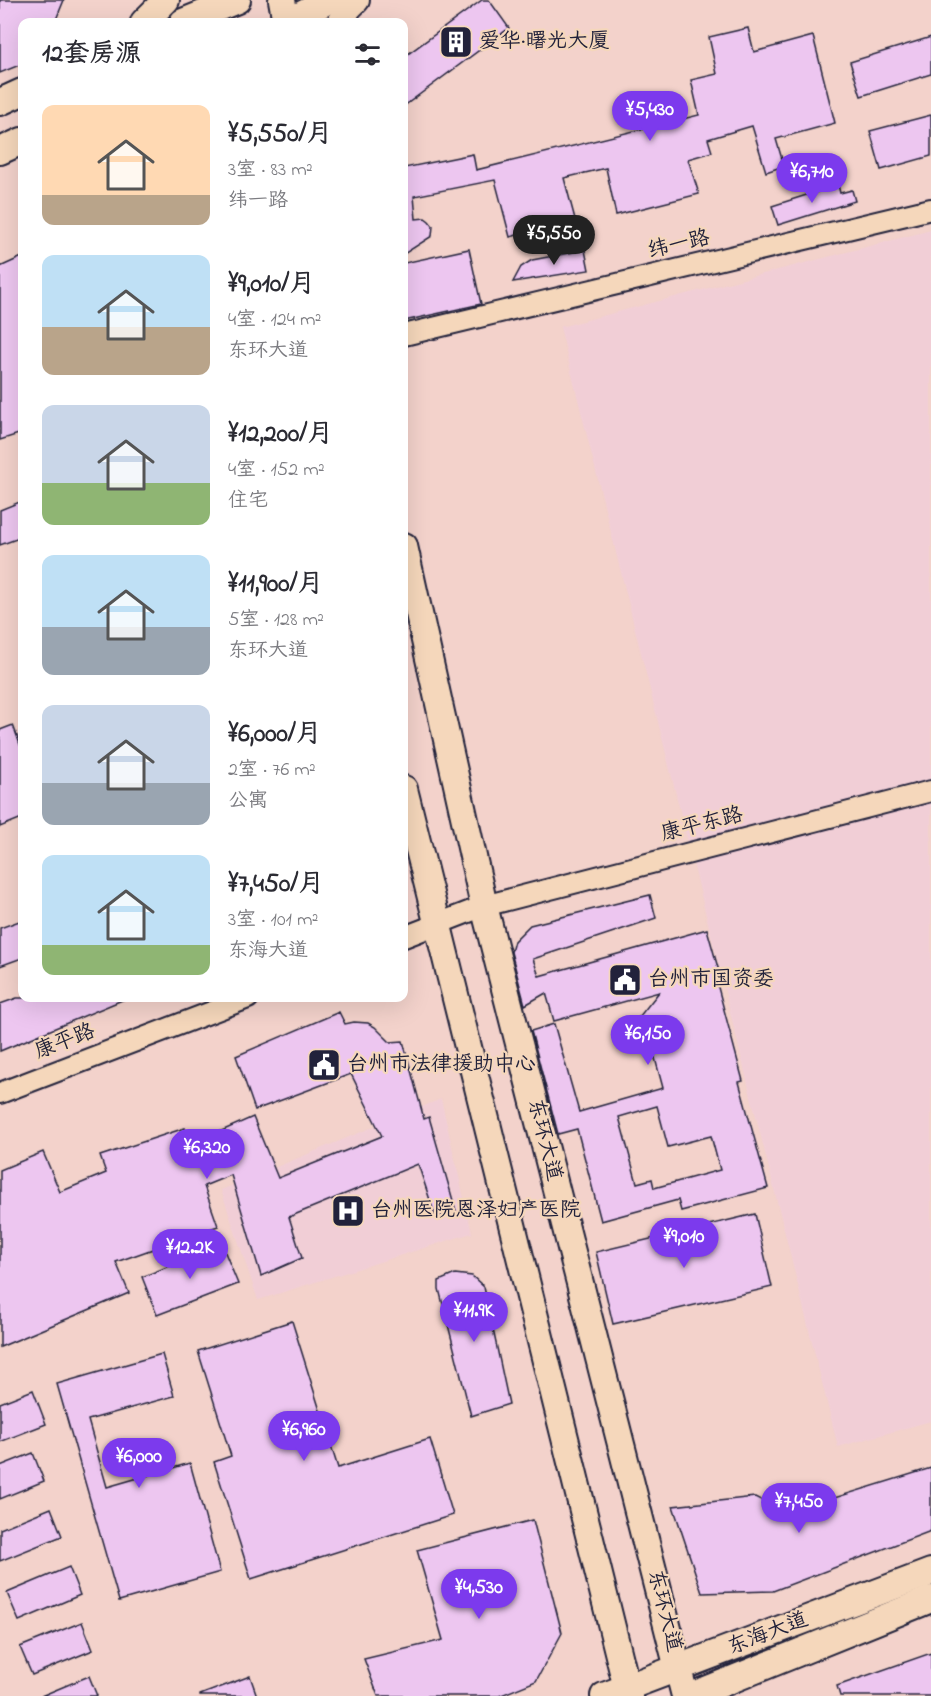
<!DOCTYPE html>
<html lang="zh">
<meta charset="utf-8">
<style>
body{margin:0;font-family:"Indie Flower","LXGW WenKai TC",sans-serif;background:#f7f7f7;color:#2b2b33;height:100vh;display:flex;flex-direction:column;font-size:22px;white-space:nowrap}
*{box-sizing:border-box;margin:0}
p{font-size:20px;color:#7c7c81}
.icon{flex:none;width:33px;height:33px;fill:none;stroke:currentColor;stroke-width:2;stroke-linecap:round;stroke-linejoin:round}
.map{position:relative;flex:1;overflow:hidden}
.drawer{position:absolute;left:18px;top:18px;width:390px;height:984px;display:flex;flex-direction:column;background:#fff;border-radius:12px;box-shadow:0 6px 24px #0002}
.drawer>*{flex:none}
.price{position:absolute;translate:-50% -51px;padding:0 14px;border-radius:21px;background:#7c3aed;color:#fff;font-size:20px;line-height:39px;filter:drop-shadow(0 2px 3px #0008)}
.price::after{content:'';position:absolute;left:50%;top:36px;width:18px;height:14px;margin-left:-9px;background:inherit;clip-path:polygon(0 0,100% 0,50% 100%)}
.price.current{background:#222;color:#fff}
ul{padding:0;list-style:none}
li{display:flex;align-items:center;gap:18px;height:150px;padding:0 24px}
li span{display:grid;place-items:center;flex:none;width:168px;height:120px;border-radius:12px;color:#555}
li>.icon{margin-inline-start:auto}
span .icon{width:72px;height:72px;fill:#fffc;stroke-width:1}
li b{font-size:26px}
h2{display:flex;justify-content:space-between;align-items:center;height:72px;padding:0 24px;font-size:26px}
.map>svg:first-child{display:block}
</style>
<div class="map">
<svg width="931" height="1696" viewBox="0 0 931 1696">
<rect width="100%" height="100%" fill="#f3d2cb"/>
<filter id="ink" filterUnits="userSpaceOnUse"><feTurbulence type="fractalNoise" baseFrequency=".0167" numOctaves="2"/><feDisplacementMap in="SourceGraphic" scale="12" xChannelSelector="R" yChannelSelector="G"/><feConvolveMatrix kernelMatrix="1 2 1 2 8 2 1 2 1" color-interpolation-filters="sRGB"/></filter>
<g filter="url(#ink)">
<g fill="#f1ced6">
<polygon points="931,230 931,1421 838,1447 560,327"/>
<polygon points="441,1099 472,1233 258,1300 221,1190"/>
</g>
<g fill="#edc6f0" stroke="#22223b" stroke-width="1.5" fill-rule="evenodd">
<polygon points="0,0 64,0 55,22 22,22 22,64 0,73"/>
<polygon points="482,0 489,0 509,28 404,106 404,57"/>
<polygon points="748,28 754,52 813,36 835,123 776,139 784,166 766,172 752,126 708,139 712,152 688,159 699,194 616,215 606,168 564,178 575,219 510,237 495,180 414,196 416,219 425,218 429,221 433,226 432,236 404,254 404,168 473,154 476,170 699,115 691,80 717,74 709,37"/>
<polygon points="931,37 931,74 861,96 850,62"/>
<polygon points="931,115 931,156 881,170 870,131"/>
<polygon points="838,185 840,193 852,190 855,201 778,225 772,206"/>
<polygon points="469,249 481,304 404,321 404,263"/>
<polygon points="585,250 589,270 513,282 521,267 532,260"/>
<polygon points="22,257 22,433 0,440 0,267"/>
<polygon points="22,501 22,537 0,545 0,510"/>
<polygon points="13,725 22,750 22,818 0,827 0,730"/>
<path d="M 650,895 L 656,918 L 533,959 L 539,976 L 707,929 L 720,975 L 715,976 L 743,1081 L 739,1082 L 768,1188 L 681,1211 L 678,1200 L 601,1221 L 577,1129 L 558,1134 L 531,1031 L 554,1024 L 579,1112 L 663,1088 L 648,1032 L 635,1022 L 659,992 L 554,1021 L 546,993 L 525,1005 L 511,952 L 514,941 L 530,925 ZM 657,1106 L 668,1147 L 711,1136 L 720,1170 L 654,1188 L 652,1179 L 637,1183 L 619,1117 Z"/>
<polygon points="22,920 22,958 0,966 0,928"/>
<polygon points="17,998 127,998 0,1051 0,1004"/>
<polygon points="339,1012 345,1024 354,1022 368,1023 375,1027 390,1042 403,1041 424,1119 429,1117 456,1211 436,1218 418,1164 289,1217 302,1258 261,1276 231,1175 204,1186 218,1226 116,1262 129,1293 0,1347 0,1170 43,1152 60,1192 106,1173 100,1156 185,1128 190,1145 253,1117 278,1178 382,1136 351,1074 255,1110 236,1056"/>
<polygon points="755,1214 772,1287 613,1324 596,1252"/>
<polygon points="222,1245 238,1284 157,1315 142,1277"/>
<polygon points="455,1274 472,1276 484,1287 509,1404 471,1416 439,1289 439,1281"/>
<polygon points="292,1321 338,1468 430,1439 453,1515 251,1579 214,1462 231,1456 198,1351"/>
<polygon points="162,1354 174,1396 88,1420 107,1487 190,1463 220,1572 119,1601 57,1384"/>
<polygon points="33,1390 46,1424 0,1442 0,1403"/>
<polygon points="33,1453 44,1481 0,1499 0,1466"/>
<polygon points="931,1468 931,1531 773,1591 702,1593 673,1506 755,1497 786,1513"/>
<polygon points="51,1508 62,1536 0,1561 0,1529"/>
<polygon points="533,1520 562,1633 536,1681 499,1696 378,1696 364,1659 443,1640 417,1550"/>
<polygon points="69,1567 80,1595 19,1621 7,1593"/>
<polygon points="82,1622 93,1650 32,1675 20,1647"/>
<polygon points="931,1653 931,1696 840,1696 837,1686"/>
<polygon points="89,1676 97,1696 41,1696"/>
<polygon points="250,1676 257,1696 200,1696 200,1695"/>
</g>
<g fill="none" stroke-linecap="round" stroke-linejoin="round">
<defs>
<g id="minor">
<polyline points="404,335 931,209"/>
<polyline points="404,937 484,906 931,791"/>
<polyline points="0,1093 248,998"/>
</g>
<g id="major">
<polyline points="282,0 286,22"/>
<polyline points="144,22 166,0"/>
<polyline points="183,22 237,0"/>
<polyline points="288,22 329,0"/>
<polyline points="341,22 348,8 356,0"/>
<polyline points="0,102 22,92"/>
<polyline points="0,151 22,141"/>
<polyline points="404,546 484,906 685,1696"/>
<polyline points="404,789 629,1696"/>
<polyline points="604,1696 931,1572"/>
<polyline points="691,1696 931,1599"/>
</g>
</defs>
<use href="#minor" stroke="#22223b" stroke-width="24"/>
<use href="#major" stroke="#22223b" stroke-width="30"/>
<use href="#minor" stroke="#f5d7bb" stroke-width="20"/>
<use href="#major" stroke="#f5d7bb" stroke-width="26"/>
</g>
</g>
<defs>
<symbol id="building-square" viewBox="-11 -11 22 22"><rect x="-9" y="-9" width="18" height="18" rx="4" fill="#22223b" stroke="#f5d7bb"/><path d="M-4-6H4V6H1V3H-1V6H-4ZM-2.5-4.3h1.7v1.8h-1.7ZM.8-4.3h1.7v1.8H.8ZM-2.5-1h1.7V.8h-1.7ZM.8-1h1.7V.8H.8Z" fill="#fff"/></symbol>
<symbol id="civic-square" viewBox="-11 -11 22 22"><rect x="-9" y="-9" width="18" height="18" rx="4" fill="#22223b" stroke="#f5d7bb"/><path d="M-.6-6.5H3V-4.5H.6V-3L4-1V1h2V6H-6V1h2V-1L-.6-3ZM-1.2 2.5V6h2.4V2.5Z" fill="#fff"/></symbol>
<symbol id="hospital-square" viewBox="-11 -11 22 22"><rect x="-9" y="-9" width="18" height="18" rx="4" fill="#22223b" stroke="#f5d7bb"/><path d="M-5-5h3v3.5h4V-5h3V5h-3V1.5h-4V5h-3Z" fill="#fff"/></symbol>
</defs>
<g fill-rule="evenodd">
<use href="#building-square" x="437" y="23" width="38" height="38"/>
<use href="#civic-square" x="606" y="961" width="38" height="38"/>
<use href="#civic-square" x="305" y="1046" width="38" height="38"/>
<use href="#hospital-square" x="329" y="1192" width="38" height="38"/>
</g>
<g text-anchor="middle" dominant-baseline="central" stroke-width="4.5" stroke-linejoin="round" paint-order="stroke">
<g font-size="21" fill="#22223b" stroke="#f5d7bb" text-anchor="start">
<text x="479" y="42">爱华·曙光大厦</text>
<text x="648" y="980">台州市国资委</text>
<text x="347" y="1065">台州市法律援助中心</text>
<text x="371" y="1211">台州医院恩泽妇产医院</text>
</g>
<g font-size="21" fill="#22223b" stroke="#f5d7bb">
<text transform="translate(679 245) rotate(-13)">纬一路</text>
<text transform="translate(702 825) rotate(-14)">康平东路</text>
<text transform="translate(65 1042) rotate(-21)">康平路</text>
<text transform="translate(544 1140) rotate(76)">东环大道</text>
<text transform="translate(664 1611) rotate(76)">东环大道</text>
<text transform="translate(768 1634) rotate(-21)">东海大道</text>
</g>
</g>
</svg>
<b class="price" style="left:650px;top:142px">¥5,430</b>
<b class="price" style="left:812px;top:204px">¥6,710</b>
<b class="price current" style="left:554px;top:266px">¥5,550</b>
<b class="price" style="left:648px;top:1066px">¥6,150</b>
<b class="price" style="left:207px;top:1180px">¥6,320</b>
<b class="price" style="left:684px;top:1269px">¥9,010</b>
<b class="price" style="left:190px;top:1280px">¥12.2K</b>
<b class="price" style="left:474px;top:1343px">¥11.9K</b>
<b class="price" style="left:304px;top:1462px">¥6,960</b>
<b class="price" style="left:139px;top:1489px">¥6,000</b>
<b class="price" style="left:799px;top:1534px">¥7,450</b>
<b class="price" style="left:479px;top:1620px">¥4,530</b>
<section class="drawer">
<h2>12套房源<svg class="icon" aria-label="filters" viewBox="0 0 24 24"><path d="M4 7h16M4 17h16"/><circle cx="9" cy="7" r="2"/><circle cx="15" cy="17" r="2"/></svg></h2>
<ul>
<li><span style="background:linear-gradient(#ffd9b3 75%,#b9a48a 0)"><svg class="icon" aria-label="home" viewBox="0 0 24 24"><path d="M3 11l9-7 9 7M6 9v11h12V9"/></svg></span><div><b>¥5,550/月</b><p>3室 · 83 m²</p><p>纬一路</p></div></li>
<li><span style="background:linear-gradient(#bfe0f5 60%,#b9a48a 0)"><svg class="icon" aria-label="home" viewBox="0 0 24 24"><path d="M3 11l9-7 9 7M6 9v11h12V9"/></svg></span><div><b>¥9,010/月</b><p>4室 · 124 m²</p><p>东环大道</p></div></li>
<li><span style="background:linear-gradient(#c9d6e8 65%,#8fb573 0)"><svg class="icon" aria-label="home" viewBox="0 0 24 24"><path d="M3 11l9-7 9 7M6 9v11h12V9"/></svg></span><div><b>¥12,200/月</b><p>4室 · 152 m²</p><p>住宅</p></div></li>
<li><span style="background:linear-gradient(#bfe0f5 60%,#9aa5b1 0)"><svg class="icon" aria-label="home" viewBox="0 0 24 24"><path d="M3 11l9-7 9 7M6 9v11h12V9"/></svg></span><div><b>¥11,900/月</b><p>5室 · 128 m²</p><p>东环大道</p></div></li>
<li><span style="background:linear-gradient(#c9d6e8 65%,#9aa5b1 0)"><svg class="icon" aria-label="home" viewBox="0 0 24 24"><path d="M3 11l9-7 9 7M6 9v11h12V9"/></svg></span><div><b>¥6,000/月</b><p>2室 · 76 m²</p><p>公寓</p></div></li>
<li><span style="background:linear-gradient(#bfe0f5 75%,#8fb573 0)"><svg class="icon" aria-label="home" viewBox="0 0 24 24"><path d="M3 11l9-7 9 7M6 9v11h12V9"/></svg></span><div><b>¥7,450/月</b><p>3室 · 101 m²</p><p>东海大道</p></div></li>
</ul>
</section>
</div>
